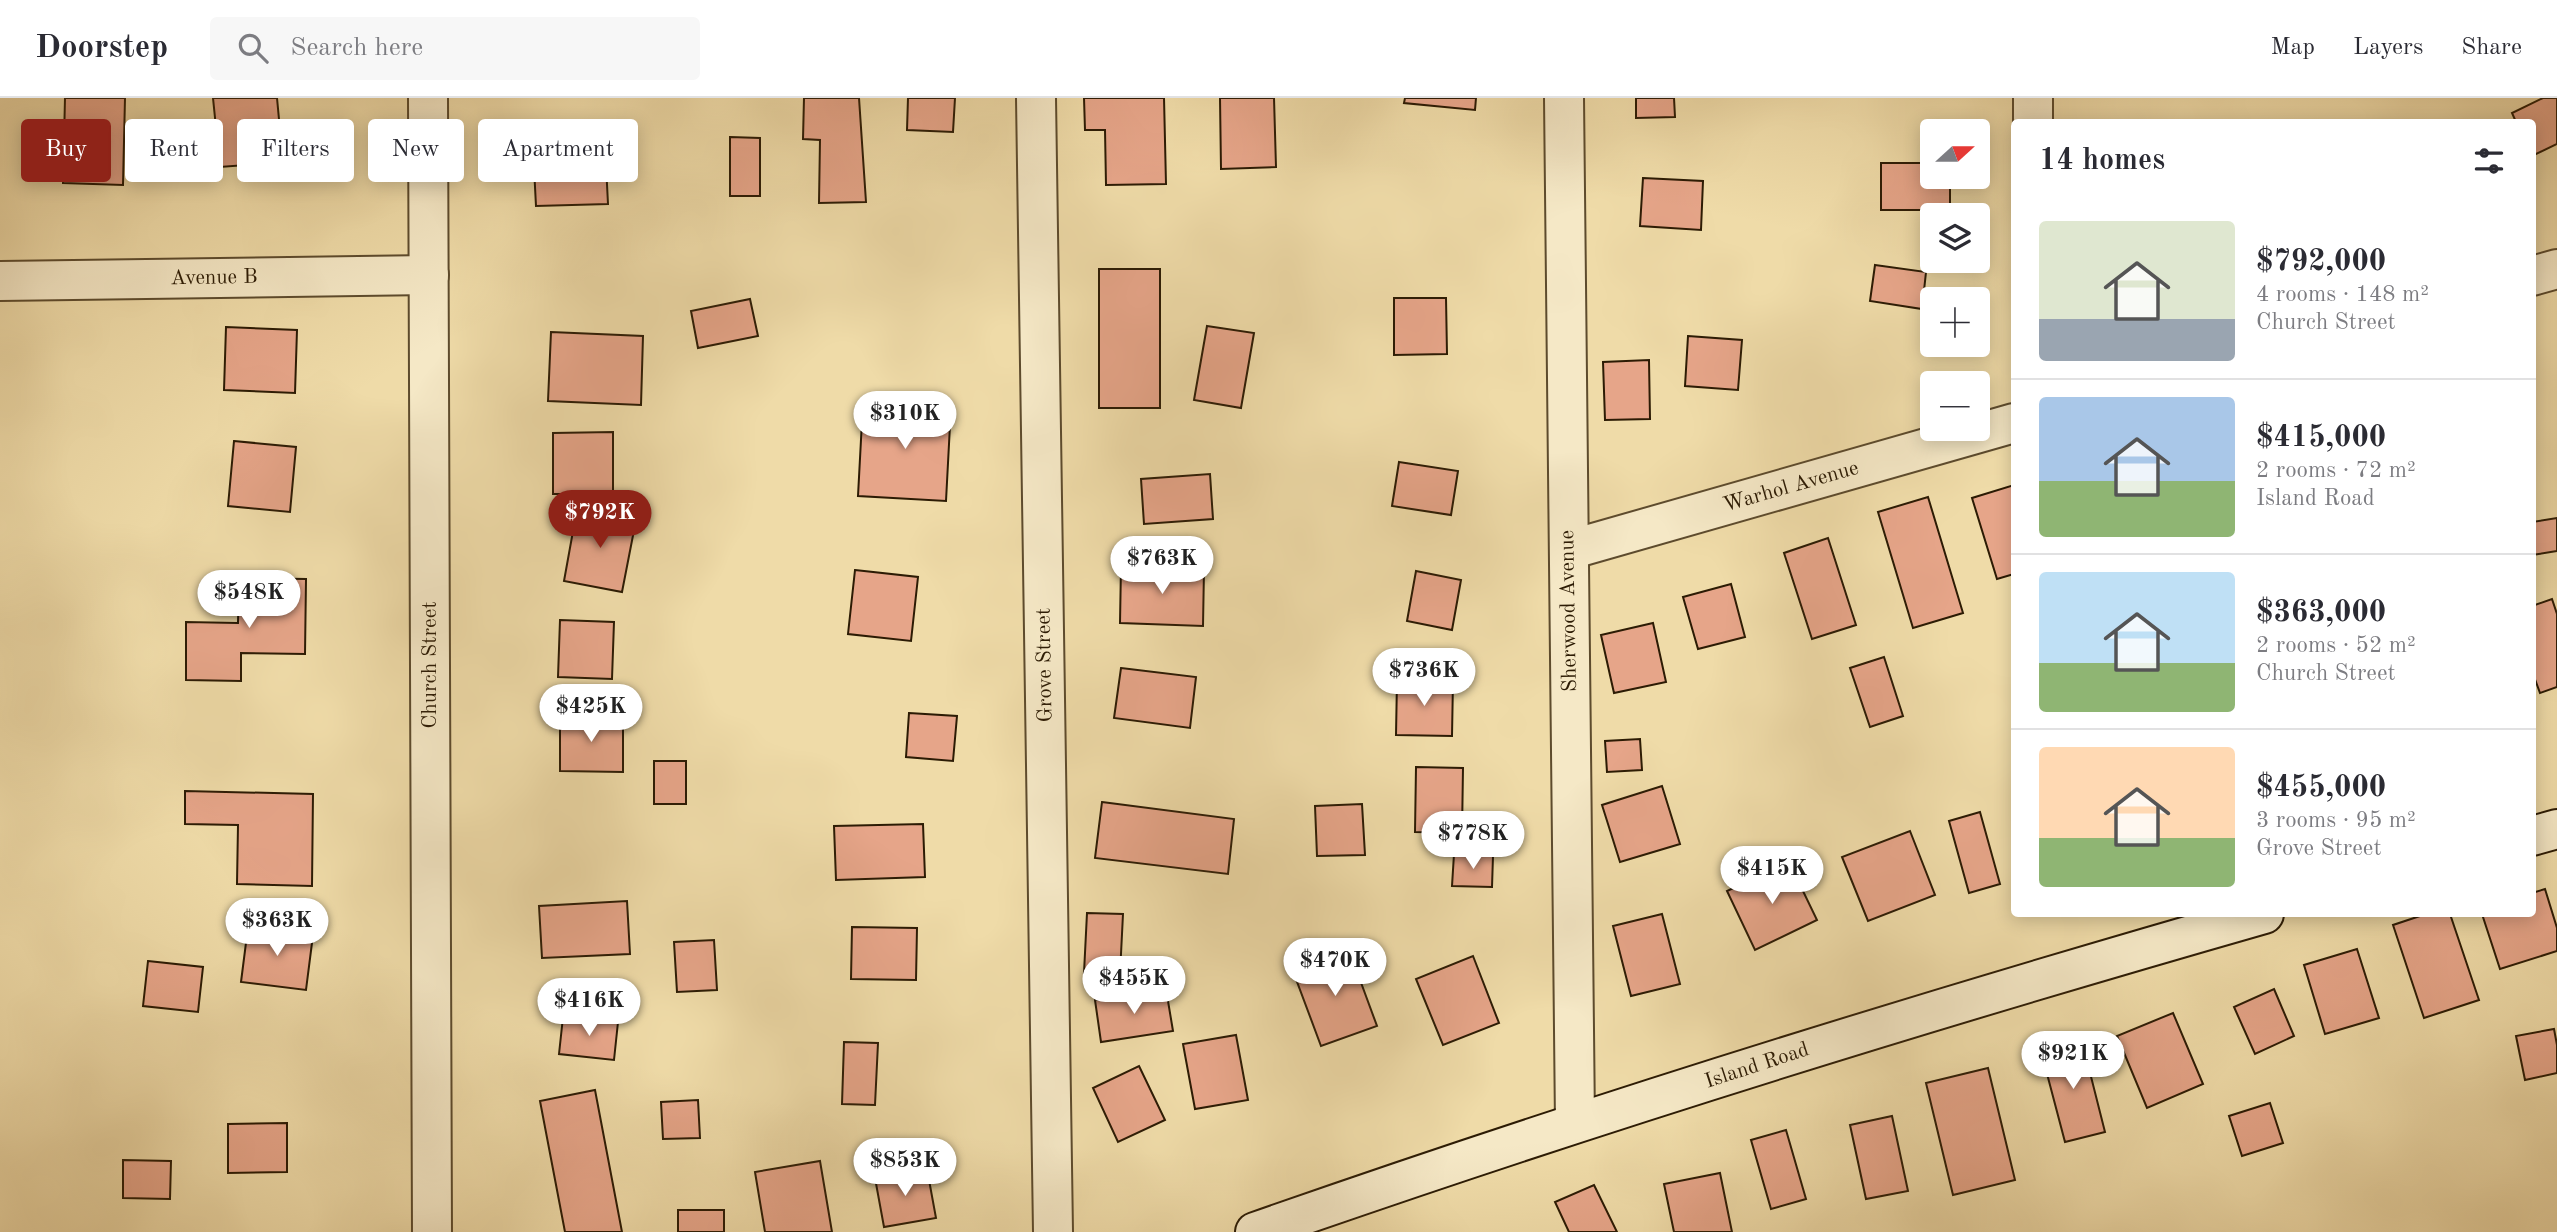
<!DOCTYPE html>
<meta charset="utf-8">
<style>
body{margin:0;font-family:"Old Standard TT",serif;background:#f7f7f7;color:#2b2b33;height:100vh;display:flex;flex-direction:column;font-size:26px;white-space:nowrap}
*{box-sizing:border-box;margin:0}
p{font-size:23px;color:#7c7c81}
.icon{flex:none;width:38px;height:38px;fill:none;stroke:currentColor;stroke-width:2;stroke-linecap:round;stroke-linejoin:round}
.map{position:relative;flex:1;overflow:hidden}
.panel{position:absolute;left:2011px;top:21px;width:525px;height:798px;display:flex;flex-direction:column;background:#fff;border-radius:7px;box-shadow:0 4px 18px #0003}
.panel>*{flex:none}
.guide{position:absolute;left:21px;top:21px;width:665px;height:63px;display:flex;gap:14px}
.needle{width:46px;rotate:69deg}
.tools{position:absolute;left:1920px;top:21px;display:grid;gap:14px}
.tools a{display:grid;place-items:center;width:70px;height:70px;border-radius:7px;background:#fff;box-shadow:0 4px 18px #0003;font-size:35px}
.price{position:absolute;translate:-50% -60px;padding:0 16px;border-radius:24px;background:#fff;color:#222;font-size:23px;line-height:46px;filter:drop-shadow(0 2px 4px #0008)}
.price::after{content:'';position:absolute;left:50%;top:42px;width:21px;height:16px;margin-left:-10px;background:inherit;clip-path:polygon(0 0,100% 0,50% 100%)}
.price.on{background:#8f2418;color:#fff}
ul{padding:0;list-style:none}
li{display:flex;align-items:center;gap:21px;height:175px;padding:0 28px}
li+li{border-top:2px solid #e1e1e2}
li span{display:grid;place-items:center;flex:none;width:196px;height:140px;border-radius:7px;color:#555}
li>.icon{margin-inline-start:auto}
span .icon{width:84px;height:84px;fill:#fffc;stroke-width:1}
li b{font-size:30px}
h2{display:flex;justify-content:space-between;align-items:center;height:84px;padding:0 28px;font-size:30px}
.tag{padding:0 24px;border-radius:7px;background:#fff;box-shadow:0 4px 18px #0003;font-size:24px;line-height:63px}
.tag.on{background:#8f2418;color:#fff}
header{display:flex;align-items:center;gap:42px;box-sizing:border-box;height:98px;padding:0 35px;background:#fff;border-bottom:2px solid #e1e1e2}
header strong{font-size:33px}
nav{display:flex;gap:38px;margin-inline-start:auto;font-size:24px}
.search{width:490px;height:63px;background:#f7f7f7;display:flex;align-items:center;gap:18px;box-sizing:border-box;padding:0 24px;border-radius:7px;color:#7c7c81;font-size:26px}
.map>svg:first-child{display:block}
</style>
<header>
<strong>Doorstep</strong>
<div class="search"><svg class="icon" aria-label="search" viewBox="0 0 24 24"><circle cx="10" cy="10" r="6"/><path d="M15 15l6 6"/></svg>Search here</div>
<nav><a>Map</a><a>Layers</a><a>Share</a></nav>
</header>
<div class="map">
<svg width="2557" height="1134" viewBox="0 0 2557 1134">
<rect width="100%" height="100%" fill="#efdba8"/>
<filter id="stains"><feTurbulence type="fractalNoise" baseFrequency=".00286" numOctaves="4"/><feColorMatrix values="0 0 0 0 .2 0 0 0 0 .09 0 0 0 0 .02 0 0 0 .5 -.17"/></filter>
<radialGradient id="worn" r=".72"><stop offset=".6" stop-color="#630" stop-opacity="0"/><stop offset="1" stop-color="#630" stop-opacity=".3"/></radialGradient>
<g fill="#e6a589" stroke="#2c1b04" stroke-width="2">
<polygon points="65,0 125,0 123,87 63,85"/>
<polygon points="213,0 277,0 283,64 220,69"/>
<polygon points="804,0 859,0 866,104 819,105 820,42 803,41"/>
<polygon points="908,0 955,0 953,34 907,32"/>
<polygon points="1084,0 1164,0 1166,86 1106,87 1105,32 1085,32"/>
<polygon points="1220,0 1274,0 1276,69 1221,71"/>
<polygon points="1405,0 1476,0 1475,12 1404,5"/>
<polygon points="1636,0 1674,0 1675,19 1636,20"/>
<polygon points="2543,0 2557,0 2557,46 2532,58 2532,24 2516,24 2512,15"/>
<polygon points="730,39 760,40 760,98 730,98"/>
<polygon points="605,47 608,106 536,108 533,50"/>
<polygon points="1881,65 1932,65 1932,79 1950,79 1950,112 1881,112"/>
<polygon points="1643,80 1703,83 1701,132 1640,128"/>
<polygon points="1875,167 1926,174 1922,211 1870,203"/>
<rect x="1099" y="171" width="61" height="139"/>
<polygon points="1394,200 1446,200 1447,256 1394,257"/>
<polygon points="750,201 758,238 698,250 691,213"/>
<polygon points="1207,228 1254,235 1241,310 1194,302"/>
<polygon points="226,229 297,232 295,295 224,292"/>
<polygon points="551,234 643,238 641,307 548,303"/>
<polygon points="1688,238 1742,242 1738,292 1685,288"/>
<polygon points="1649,262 1650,321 1605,322 1603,264"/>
<polygon points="863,304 951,308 946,403 858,398"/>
<polygon points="613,334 613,396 553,396 553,335"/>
<polygon points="234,343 296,349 290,414 228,408"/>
<polygon points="1399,364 1458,373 1451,417 1392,408"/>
<polygon points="1210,376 1213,421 1144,426 1141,381"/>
<polygon points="2014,387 2014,476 1997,481 1972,400"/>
<polygon points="1928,399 1963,515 1913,530 1878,414"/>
<polygon points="577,411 636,422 622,494 564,483"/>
<polygon points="2557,420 2557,453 2532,457 2532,424"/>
<polygon points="1828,440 1856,527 1812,541 1784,455"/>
<polygon points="1121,468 1204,471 1203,528 1120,525"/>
<polygon points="855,472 918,479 911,543 848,536"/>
<polygon points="1416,473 1461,482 1452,532 1407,523"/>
<polygon points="239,480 306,481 305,556 241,555 241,583 186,582 186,524 238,525"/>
<polygon points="1731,486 1745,539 1698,551 1683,499"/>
<polygon points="2552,501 2557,516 2557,589 2540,595 2532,573 2532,508"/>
<polygon points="560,522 614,524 612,581 558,579"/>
<polygon points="1653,525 1666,584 1614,595 1601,537"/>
<polygon points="1884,559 1903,618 1870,629 1850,570"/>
<polygon points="1121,570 1196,579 1190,630 1114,620"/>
<polygon points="1397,582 1453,583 1452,638 1396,637"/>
<polygon points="909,615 957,618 953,663 906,659"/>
<polygon points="560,618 623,619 623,674 560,673"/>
<polygon points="1640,641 1642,672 1607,674 1605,643"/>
<rect x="654" y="663" width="32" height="43"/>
<polygon points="1416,669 1463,670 1462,735 1415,734"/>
<polygon points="1662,688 1680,746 1620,764 1602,707"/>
<polygon points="185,693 313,696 312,788 237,786 238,727 185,726"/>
<polygon points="1102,704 1234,721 1228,776 1095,760"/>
<polygon points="1362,706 1365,757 1317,758 1315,708"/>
<polygon points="1980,714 2000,786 1969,795 1949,723"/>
<polygon points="923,726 925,779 836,782 834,728"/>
<polygon points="1910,733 1935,797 1868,823 1842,759"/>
<polygon points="1454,756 1493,758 1492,789 1452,788"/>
<polygon points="1789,764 1817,822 1755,852 1727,793"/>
<polygon points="2545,791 2557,830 2557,853 2500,871 2482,816 2532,816 2532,795"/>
<polygon points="627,803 630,856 542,860 539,808"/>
<polygon points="1087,815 1123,816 1120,876 1084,875"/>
<polygon points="1662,816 1680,886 1631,898 1613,828"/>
<polygon points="2426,816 2450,816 2479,902 2424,920 2393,827"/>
<polygon points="248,829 313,837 306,892 241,884"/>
<polygon points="852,829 917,830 916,882 851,881"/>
<polygon points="714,842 717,892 677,894 674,844"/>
<polygon points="2357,851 2379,920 2325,936 2304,867"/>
<polygon points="1349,852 1377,928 1321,948 1293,873"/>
<polygon points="1473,858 1499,925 1443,947 1416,881"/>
<polygon points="148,863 203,869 198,914 143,908"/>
<polygon points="1166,891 1173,933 1101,944 1095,902"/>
<polygon points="2274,891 2294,938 2255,956 2234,909"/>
<polygon points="2173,915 2203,986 2147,1010 2117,938"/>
<polygon points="563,919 618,924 614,962 559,956"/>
<polygon points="2554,931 2557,947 2557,975 2525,982 2516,938"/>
<polygon points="1236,937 1248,1002 1195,1011 1183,946"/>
<polygon points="2082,943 2105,1034 2065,1044 2041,953"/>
<polygon points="844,944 878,945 875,1007 842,1006"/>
<polygon points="1139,968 1165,1022 1118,1044 1093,990"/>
<polygon points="1988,970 2015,1082 1953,1097 1926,985"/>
<polygon points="595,992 622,1134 565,1134 540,1003"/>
<polygon points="698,1002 700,1040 663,1041 661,1004"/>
<polygon points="2270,1005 2283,1045 2242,1058 2229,1018"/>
<polygon points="1892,1018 1908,1093 1866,1101 1850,1027"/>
<polygon points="287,1025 287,1074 228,1075 228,1026"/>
<polygon points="1786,1032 1806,1101 1771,1111 1751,1042"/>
<polygon points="123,1062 171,1063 170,1101 123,1100"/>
<polygon points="820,1063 832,1134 765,1134 755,1074"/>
<polygon points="927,1071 936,1120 884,1129 875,1080"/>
<polygon points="1720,1075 1732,1134 1674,1134 1664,1086"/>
<polygon points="1594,1087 1617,1134 1569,1134 1555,1104"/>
<rect x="678" y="1112" width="46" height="22"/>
</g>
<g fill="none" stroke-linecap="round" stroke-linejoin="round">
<defs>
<g id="minor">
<polyline points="428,0 432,1134"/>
<polyline points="1036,0 1053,1134"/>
<polyline points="1564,0 1575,1025"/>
<polyline points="2033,24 2033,0"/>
<polyline points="2532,178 2557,171"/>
<polyline points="0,183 429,177"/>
<polyline points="1569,452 2014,325"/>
</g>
<g id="secondary">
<polyline points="2532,738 2557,731"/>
<path d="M 1255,1134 C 1588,1017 1925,913 2264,816"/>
</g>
</defs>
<use href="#minor" stroke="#5d4b2d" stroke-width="42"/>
<use href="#secondary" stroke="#2c1b04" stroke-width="42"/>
<use href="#minor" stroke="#f5e8c6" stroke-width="38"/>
<use href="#secondary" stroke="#f5e8c6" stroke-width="38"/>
</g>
<g text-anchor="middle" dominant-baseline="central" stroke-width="5" stroke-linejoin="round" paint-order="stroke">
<g font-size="21" fill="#2c1b04" stroke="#f5e8c6">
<text transform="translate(214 180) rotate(-1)">Avenue B</text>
<text transform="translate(1791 389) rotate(-16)">Warhol Avenue</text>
<text transform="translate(1569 513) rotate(-91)">Sherwood Avenue</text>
<text transform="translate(430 567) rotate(-90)">Church Street</text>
<text transform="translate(1045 567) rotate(-91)">Grove Street</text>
<text transform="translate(1757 968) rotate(-18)">Island Road</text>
</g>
</g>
<rect width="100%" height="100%" filter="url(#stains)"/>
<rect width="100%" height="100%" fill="url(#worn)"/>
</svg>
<div class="tools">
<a><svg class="needle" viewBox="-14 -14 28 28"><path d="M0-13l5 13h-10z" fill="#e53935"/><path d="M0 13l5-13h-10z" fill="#7c7c81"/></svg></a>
<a><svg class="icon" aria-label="layers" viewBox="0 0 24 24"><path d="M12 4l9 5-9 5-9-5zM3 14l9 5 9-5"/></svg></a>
<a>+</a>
<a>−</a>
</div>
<b class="price" style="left:905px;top:353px">$310K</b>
<b class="price on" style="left:600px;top:452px">$792K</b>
<b class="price" style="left:1162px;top:498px">$763K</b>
<b class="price" style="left:249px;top:532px">$548K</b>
<b class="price" style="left:1424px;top:610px">$736K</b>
<b class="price" style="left:591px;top:646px">$425K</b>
<b class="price" style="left:1473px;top:773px">$778K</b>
<b class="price" style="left:1772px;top:808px">$415K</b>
<b class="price" style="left:277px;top:860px">$363K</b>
<b class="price" style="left:1335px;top:900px">$470K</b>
<b class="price" style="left:1134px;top:918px">$455K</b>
<b class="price" style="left:589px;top:940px">$416K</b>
<b class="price" style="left:2073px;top:993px">$921K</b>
<b class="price" style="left:905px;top:1100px">$853K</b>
<div class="guide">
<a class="tag on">Buy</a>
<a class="tag">Rent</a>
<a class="tag">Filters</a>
<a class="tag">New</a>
<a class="tag">Apartment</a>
</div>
<section class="panel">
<h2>14 homes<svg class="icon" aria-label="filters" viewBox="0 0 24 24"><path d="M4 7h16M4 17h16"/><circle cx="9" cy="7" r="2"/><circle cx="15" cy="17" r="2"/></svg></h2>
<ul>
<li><span style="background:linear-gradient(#dfe7d0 70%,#9aa5b1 0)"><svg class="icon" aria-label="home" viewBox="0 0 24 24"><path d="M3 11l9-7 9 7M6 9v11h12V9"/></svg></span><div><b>$792,000</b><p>4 rooms · 148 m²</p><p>Church Street</p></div></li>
<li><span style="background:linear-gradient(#a9c7e8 60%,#8fb573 0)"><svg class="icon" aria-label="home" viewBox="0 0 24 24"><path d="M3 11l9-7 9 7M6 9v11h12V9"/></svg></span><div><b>$415,000</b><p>2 rooms · 72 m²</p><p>Island Road</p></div></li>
<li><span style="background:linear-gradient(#bfe0f5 65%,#8fb573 0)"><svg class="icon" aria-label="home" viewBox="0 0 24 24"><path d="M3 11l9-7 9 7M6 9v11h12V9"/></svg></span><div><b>$363,000</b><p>2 rooms · 52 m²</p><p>Church Street</p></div></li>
<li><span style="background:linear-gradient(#ffd9b3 65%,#8fb573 0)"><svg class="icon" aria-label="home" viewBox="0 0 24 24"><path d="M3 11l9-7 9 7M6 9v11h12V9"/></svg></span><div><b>$455,000</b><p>3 rooms · 95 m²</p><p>Grove Street</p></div></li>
</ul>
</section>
</div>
